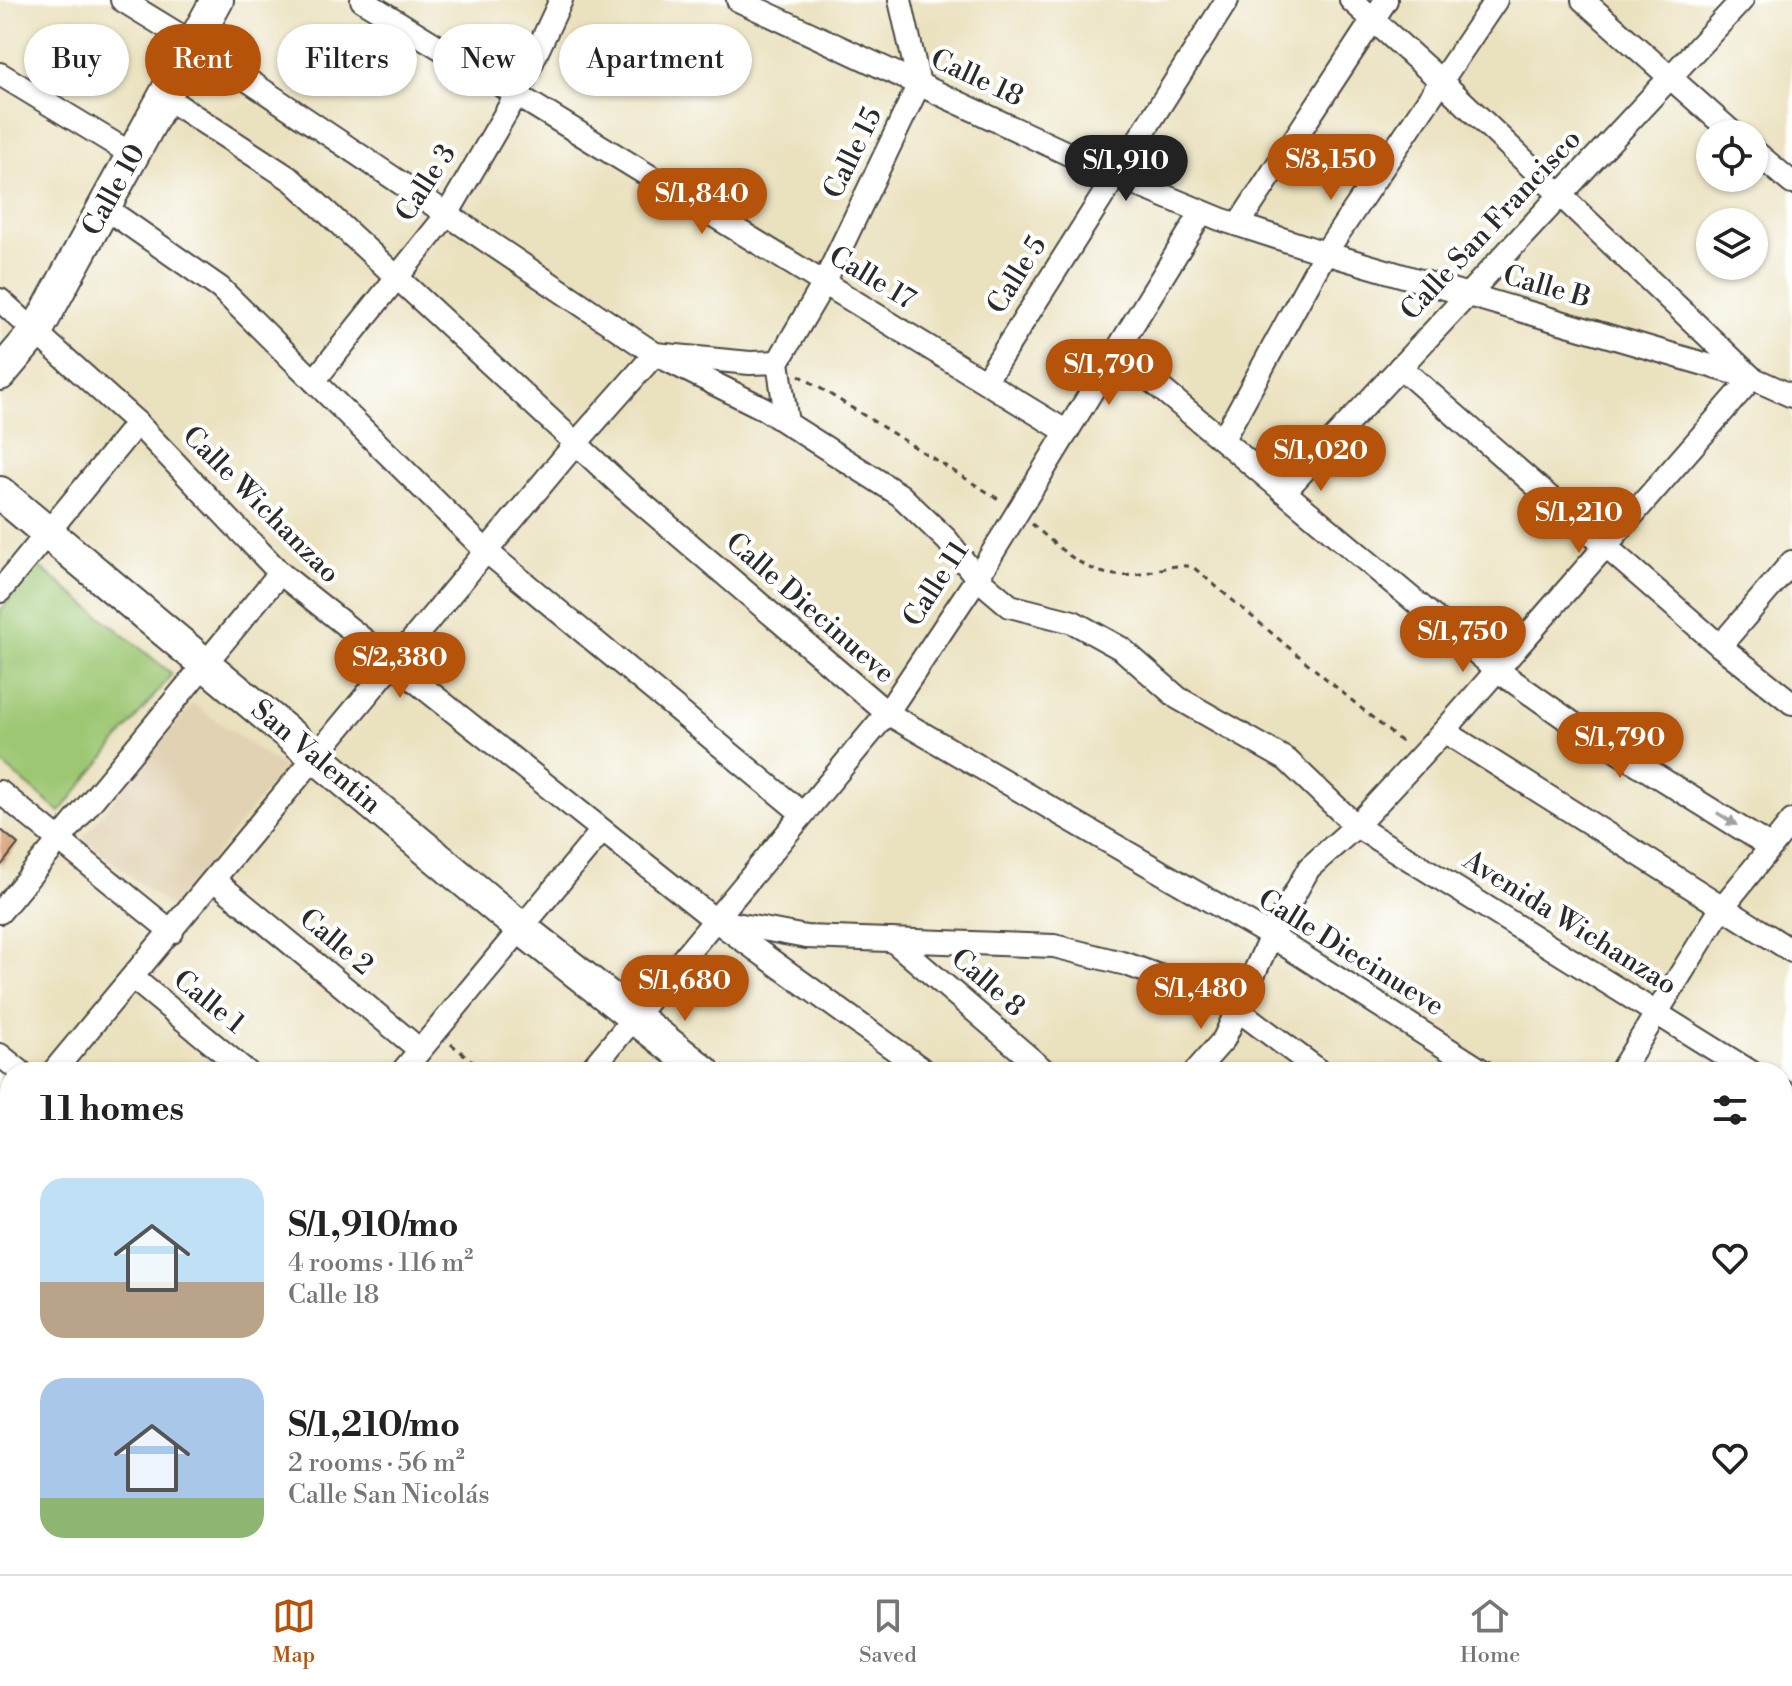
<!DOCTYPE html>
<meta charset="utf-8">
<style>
body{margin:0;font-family:"Libre Bodoni",serif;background:#f2f2f2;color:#222;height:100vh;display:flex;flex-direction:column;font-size:30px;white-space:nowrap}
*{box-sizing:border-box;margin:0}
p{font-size:26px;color:#767676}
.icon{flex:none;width:44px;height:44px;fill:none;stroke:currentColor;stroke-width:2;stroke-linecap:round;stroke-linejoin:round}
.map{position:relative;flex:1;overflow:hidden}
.drawer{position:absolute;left:0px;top:1062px;width:1792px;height:512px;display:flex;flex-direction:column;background:#fff;border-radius:32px 32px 0 0;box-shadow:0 2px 6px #0004}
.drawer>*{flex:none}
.top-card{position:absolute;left:24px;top:24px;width:800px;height:72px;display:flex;gap:16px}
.tools{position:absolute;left:1696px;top:120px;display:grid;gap:16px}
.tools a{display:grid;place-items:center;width:72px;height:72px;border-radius:50%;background:#fff;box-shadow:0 2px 6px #0004;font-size:40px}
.price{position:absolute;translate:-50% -68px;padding:0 18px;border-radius:28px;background:#b45309;color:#fff;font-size:26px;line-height:52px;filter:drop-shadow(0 2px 4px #0008)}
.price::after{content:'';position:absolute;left:50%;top:48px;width:24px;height:18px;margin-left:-12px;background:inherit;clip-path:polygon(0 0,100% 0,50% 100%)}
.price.active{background:#222;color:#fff}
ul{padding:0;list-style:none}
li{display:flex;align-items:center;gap:24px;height:200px;padding:0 40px}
li span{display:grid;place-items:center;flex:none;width:224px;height:160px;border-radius:24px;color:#555}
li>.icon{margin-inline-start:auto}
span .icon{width:96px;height:96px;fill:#fffc;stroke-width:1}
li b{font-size:34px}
h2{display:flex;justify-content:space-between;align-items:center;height:96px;padding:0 40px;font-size:34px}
.tag{padding:0 28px;border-radius:36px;background:#fff;box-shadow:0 2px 6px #0004;font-size:28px;line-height:72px}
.tag.active{background:#b45309;color:#fff}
.tabs{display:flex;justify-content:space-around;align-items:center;height:112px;border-top:2px solid #e0e0e0;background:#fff;font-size:22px;color:#767676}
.tabs a{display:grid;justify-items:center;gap:4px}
.tabs .active{color:#b45309}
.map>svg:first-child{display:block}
</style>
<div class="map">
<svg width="1792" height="1574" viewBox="0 0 1792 1574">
<rect width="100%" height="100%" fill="#fff"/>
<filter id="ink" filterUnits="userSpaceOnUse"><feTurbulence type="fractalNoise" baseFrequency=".0125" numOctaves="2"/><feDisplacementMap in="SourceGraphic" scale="16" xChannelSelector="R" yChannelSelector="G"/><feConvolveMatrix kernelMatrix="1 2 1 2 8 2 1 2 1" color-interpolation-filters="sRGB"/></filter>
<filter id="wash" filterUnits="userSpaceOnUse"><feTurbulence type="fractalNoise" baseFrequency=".006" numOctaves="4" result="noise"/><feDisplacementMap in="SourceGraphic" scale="32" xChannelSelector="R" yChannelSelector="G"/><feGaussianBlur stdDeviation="1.8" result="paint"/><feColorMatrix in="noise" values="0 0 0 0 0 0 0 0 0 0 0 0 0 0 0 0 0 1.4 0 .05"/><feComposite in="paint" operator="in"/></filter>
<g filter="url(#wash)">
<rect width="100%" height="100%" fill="#eae1be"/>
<g fill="#e1d2b4">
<polygon points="193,704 284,768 172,909 83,838"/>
<polygon points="978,1564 1232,1564 1223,1574 970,1574"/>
</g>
<g fill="#9dc773" stroke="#64794f" stroke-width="2">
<polygon points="37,565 172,674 60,812 0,762 0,611"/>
<polygon points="1782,1271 1792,1277 1792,1342 1782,1355"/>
</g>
<g id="blocks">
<polygon fill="#d49b70" points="0,829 18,844 0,867"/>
</g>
</g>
<g filter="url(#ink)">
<use href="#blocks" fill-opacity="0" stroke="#484641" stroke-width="2"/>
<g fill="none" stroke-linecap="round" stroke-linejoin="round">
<defs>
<polyline id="lane" points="957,1574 965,1564"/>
<g id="street">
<polyline points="122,0 194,44 655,354 763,408 900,495 947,540 977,578 1010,606 1073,622 1122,649 1178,698 1287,760 1356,826 1751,1072"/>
<polyline points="362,0 1067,432"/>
<polyline points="738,0 1116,176 1220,219 1325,253 1752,378 1792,396"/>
<polyline points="900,0 919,84"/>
<polyline points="1583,0 1734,134"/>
<polyline points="0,74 133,155"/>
<polyline points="165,97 292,180 624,488 887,713 1271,936 1484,1072"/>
<polyline points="1754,151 1792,183"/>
<polyline points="104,207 220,288 486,551 803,814"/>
<polyline points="1238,225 1386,0"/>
<polyline points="0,300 137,423 280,573 715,920 926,1072"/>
<polyline points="1116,351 1497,670 1578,727 1771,847"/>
<polyline points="1400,367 1720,646 1792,703"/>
<polyline points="986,380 1227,0"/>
<polyline points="314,381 446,216 518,92 561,0"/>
<polyline points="787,423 778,362 823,285 919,84"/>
<polyline points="1223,439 1325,253 1496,0"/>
<polyline points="1284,492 1742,0"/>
<polyline points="0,591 137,423"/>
<polyline points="1720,646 1792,562"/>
<polyline points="1444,731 1792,951"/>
<polyline points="0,792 172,932"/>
<polyline points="214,880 420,1050"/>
<polyline points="0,912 280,573"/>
<polyline points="720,921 806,937 1054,946 1126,964 1198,990 1238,1010 1321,1072"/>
<polyline points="892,940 1046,1072"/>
<polyline points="133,978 247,1072"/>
<polyline points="0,1055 21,1072"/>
<polyline points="53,1072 577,442 655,354 750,363 778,362"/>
<polyline points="402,1072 601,832"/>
<polyline points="589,1072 887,713 977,578 1202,212"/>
<polyline points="1195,1072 1224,1039 1271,936 1309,868 1356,826 1444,731 1752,378 1441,81 1351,0"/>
<polyline points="1620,1072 1721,909 1792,821"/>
<polyline points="1782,1091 1792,1097"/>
<polyline points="1782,1259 1792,1265"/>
<polyline points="1782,1383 1792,1370"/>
<polyline points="1782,1492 1792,1501"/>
<polyline points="16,1564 28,1574"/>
<polyline points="623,1564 635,1574"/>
<polyline points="853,1564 865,1574"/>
<polyline points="1610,1564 1621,1574"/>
<polyline points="181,1574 188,1564"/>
<polyline points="766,1574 774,1564"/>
<polyline points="1245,1574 1253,1564"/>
</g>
<g id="secondary">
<polyline points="0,374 37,330 217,0"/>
<polyline points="0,493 521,928 704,1072"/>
<polyline points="0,1363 10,1371"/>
<polyline points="241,1564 253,1574"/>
<polyline points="1345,1564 1358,1574"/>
<polyline points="1382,1564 1395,1574"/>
</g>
</defs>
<use href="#lane" stroke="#484641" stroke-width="15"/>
<use href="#street" stroke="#484641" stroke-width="26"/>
<use href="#secondary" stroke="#484641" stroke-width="36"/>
<g stroke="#484641" stroke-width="3" stroke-dasharray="6 6" stroke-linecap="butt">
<polyline points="799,375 1000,500"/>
<path d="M 1032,524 C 1061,549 1090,580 1133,575 C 1155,573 1171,562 1193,567 L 1405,745"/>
<polyline points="451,1044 486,1072"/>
</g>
<use href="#lane" stroke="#fff" stroke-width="11"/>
<use href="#street" stroke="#fff" stroke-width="22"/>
<use href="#secondary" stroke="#fff" stroke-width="32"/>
</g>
<defs><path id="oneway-solid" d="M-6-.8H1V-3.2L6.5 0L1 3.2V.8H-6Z" transform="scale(2)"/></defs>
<use fill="#a0a0a0" href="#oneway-solid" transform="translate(1727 819) rotate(32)"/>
</g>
<g text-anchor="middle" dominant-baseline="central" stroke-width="8" stroke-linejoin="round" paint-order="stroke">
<g font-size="28" fill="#2b2b2b" stroke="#fff">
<text transform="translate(977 78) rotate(25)">Calle 18</text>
<text transform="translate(853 153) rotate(-64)">Calle 15</text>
<text transform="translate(426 183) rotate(-57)">Calle 3</text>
<text transform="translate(114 190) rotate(-61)">Calle 10</text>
<text transform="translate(1491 225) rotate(-47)">Calle San Francisco</text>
<text transform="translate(1017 275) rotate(-58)">Calle 5</text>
<text transform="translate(872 278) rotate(31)">Calle 17</text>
<text transform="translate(1547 287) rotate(16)">Calle B</text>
<text transform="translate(261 505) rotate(45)">Calle Wichanzao</text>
<text transform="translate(936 584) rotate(-57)">Calle 11</text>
<text transform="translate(810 608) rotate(41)">Calle Diecinueve</text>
<text transform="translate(316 757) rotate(40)">San Valentin</text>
<text transform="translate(1570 923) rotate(32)">Avenida Wichanzao</text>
<text transform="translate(336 942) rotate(40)">Calle 2</text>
<text transform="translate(1351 953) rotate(32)">Calle Diecinueve</text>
<text transform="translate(988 983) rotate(41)">Calle 8</text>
<text transform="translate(209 1002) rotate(39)">Calle 1</text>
</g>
</g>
</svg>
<div class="tools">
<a><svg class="icon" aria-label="locate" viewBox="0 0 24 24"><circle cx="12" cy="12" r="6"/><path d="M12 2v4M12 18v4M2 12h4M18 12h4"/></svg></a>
<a><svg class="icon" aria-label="layers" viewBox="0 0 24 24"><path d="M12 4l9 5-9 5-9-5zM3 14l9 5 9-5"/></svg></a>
</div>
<b class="price" style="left:1331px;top:202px">S/3,150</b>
<b class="price active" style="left:1126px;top:203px">S/1,910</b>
<b class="price" style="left:702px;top:236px">S/1,840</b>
<b class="price" style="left:1109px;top:407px">S/1,790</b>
<b class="price" style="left:1321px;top:493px">S/1,020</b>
<b class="price" style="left:1579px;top:555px">S/1,210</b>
<b class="price" style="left:1463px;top:674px">S/1,750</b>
<b class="price" style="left:400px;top:700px">S/2,380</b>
<b class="price" style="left:1620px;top:780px">S/1,790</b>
<b class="price" style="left:685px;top:1023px">S/1,680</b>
<b class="price" style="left:1201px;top:1031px">S/1,480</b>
<div class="top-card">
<a class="tag">Buy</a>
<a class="tag active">Rent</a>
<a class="tag">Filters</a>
<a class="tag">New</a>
<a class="tag">Apartment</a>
</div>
<section class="drawer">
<h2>11 homes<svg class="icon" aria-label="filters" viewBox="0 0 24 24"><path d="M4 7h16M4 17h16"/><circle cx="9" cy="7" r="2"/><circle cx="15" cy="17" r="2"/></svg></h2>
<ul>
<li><span style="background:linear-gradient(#bfe0f5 65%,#b9a48a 0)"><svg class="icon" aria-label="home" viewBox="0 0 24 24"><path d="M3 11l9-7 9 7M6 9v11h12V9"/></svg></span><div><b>S/1,910/mo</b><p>4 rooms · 116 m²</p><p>Calle 18</p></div><svg class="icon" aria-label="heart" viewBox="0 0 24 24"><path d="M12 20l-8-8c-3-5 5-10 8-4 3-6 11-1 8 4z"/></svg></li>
<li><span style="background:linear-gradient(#a9c7e8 75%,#8fb573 0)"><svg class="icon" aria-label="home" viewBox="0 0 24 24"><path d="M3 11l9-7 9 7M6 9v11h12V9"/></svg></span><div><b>S/1,210/mo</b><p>2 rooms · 56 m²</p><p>Calle San Nicolás</p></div><svg class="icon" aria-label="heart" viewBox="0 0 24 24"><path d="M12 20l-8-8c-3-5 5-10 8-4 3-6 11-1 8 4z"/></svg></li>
</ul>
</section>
</div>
<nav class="tabs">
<a class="active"><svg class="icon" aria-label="map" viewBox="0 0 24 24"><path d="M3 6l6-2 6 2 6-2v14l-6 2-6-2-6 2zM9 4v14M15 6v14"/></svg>Map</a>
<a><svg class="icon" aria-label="saved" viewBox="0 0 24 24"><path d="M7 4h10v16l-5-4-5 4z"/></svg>Saved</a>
<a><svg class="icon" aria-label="home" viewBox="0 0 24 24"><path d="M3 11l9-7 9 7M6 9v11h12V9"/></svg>Home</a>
</nav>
